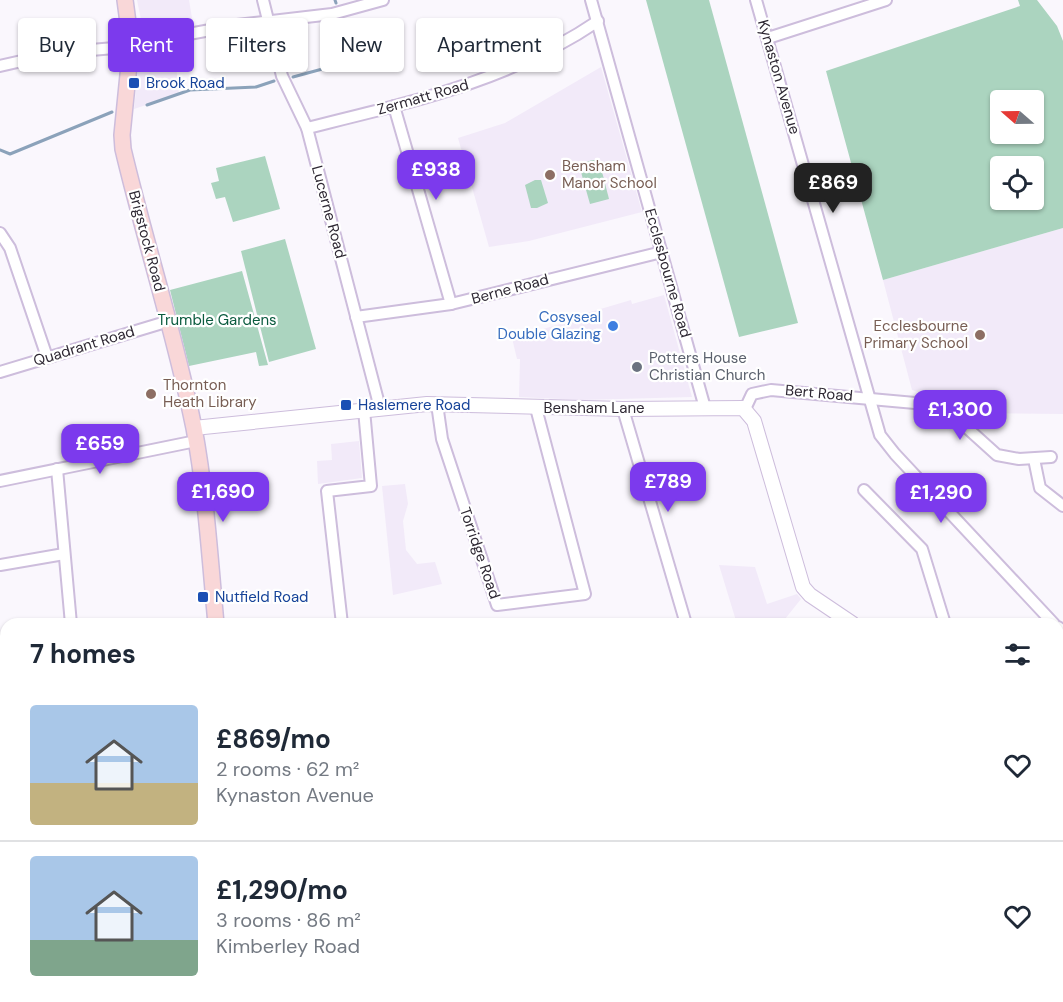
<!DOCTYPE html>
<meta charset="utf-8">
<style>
body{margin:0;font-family:"DM Sans",sans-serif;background:#f6f6f7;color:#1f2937;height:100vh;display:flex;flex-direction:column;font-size:22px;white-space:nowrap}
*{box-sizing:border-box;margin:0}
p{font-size:20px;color:#747a83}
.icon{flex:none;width:33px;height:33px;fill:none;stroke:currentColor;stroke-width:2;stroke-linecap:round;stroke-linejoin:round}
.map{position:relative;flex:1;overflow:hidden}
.side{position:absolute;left:0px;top:618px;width:1064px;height:384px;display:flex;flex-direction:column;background:#fff;border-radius:18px 18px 0 0;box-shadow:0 2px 4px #0004}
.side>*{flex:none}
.top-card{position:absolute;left:18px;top:18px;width:600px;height:54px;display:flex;gap:12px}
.needle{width:39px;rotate:290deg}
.controls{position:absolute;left:990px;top:90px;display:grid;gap:12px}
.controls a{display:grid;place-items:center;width:54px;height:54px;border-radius:6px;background:#fff;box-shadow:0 2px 4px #0004;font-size:30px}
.price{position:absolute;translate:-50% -51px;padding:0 14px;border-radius:12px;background:#7c3aed;color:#fff;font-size:20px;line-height:39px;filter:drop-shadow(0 2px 3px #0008)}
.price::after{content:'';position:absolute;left:50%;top:36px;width:18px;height:14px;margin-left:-9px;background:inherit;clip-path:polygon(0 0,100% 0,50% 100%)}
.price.on{background:#222;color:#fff}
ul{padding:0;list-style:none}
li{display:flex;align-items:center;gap:18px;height:150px;padding:0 30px}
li+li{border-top:2px solid #e0e1e3}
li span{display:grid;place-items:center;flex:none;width:168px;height:120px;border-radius:6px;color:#555}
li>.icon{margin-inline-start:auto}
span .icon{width:72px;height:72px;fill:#fffc;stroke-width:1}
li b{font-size:26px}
h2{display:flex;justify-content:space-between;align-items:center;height:72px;padding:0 30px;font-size:26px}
.tag{padding:0 21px;border-radius:6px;background:#fff;box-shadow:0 2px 4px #0004;font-size:21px;line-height:54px}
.tag.on{background:#7c3aed;color:#fff}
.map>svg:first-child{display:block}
</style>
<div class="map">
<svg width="1063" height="1002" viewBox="0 0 1063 1002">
<rect width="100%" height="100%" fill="#faf7fd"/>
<g fill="#f2eaf9">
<polygon points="137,0 189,0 193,24 144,34"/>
<polygon points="174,45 179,94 134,109 140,52"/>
<polygon points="601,67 642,212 529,241 489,247 458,138 505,123"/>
<polygon points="1063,228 1063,414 961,413 932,397 912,390 883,280"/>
<polygon points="664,295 692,397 583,400 519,397 520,359 517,359 512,338 588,316 587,313 631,300 632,304"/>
<polygon points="359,441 362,478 318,484 317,461 332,460 331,444"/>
<polygon points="405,484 408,504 403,521 406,550 417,564 435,562 442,584 393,595 382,486"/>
<polygon points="719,565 755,567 767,604 797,594 801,599 781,624 737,624"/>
</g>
<g fill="#abd4bf" fill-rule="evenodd">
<polygon points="646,0 709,0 798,323 739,337"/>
<path d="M 1018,0 L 1037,0 L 1057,26 L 1063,41 L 1063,228 L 883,280 L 826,71 L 1020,6 ZM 1000,100 L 1034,100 L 1034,134 L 1000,134 ZM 1000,166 L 1034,166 L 1034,200 L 1000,200 Z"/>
<polygon points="265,156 280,209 233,222 225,197 216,199 211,183 219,181 216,168"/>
<polygon points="592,160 599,160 609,199 590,204 579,165"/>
<polygon points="535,180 541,180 548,203 537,208 531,208 525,185"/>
<polygon points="285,239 316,349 269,362 241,251"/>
<polygon points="242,271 268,365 259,366 256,352 189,366 170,290"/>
<polygon points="427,996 657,996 659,1002 428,1002"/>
</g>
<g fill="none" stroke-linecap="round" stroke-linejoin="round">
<g stroke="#8ba2ba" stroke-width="3">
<polyline points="335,0 336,3"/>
<polyline points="293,77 359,59 345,21"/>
<polyline points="147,105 190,90 256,87 274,81"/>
<polyline points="0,150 10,154 112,112"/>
</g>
<defs>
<g id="minor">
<polyline points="263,0 282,76 307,128 380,408"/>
<polyline points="591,0 705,408"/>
<polyline points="756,0 880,435 895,454 1054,624"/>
<polyline points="768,38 886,0"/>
<polyline points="0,66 57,53 114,48 237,25 332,14 383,0"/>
<polyline points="394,106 451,304"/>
<path d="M 307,128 C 408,103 510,81 598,21"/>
<polyline points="0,233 10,248 47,357"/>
<polyline points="356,317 451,304 662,252"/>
<polyline points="0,372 169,321"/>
<polyline points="437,404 442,439 497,605 585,594 536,408"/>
<polyline points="623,409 686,624"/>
<polyline points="745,409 752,394 771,390 926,404 956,418 997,455 1019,459 1051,457"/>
<polyline points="1034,459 1040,488 1063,506"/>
<polyline points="57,469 71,624"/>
<polyline points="0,481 196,441"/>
<polyline points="864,490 922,549 945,624"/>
<polyline points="0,565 64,554"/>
<polyline points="342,624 327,491 371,486 364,410"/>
<polyline points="1058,627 1063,631"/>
<polyline points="0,658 6,657"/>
<polyline points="0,782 6,782"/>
<polyline points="0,880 6,880"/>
<polyline points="1058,892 1063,892"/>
<polyline points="0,978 6,978"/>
<polyline points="191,996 194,1002"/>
<polyline points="970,996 971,1002"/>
<polyline points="110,1002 112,996"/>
<polyline points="669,1002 695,996"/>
</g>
<g id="tertiary">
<polyline points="194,428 427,404 623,409 743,408 754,421 803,587 810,595 853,624"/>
<polyline points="1058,768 1063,771"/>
</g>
<g id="secondary">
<path d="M 125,0 L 131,45 L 122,135 L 123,149 C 145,242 175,334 194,428 C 206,493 210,559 216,624"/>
<polyline points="299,996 300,1002"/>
</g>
</defs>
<use href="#minor" stroke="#cdbddc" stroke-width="14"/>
<use href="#tertiary" stroke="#cdbddc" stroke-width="16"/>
<use href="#secondary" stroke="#cdbddc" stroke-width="18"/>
<use href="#minor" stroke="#fff" stroke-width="10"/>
<use href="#tertiary" stroke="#fff" stroke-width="14"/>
<use href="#secondary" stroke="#f9d7d8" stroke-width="15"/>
</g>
<g fill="#1a4fb4" stroke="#fff" stroke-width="2">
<rect x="128" y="77" width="12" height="12" rx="3"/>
<rect x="340" y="399" width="12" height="12" rx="3"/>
<rect x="197" y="591" width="12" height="12" rx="3"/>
</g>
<g fill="#8d6e63" stroke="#fff" stroke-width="2">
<circle cx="550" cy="175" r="6"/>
<circle cx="980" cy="335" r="6"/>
<circle cx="151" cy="394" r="6"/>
</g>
<circle fill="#3f7fe0" stroke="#fff" stroke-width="2" cx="613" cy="326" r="6"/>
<circle fill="#6b7280" stroke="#fff" stroke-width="2" cx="637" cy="367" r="6"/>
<g text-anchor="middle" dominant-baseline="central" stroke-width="4.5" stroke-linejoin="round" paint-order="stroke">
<g font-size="15" fill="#2e2833" stroke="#fff">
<text transform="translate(779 77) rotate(74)">Kynaston Avenue</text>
<text transform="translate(423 97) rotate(-16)">Zermatt Road</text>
<text transform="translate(329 212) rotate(75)">Lucerne Road</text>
<text transform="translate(147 241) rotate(75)">Brigstock Road</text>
<text transform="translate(668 273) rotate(74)">Ecclesbourne Road</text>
<text transform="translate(510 289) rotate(-15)">Berne Road</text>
<text transform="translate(84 346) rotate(-17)">Quadrant Road</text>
<text transform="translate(819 393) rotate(5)">Bert Road</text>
<text x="594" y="408">Bensham Lane</text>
<text transform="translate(480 553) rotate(71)">Torridge Road</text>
</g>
<g font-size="15" fill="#164399" stroke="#fff" text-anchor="start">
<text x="146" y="83">Brook Road</text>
<text x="358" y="405">Haslemere Road</text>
<text x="215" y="597">Nutfield Road</text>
</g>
<g font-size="15" fill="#785e54" stroke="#fff" text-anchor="start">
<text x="562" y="166">Bensham<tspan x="562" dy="17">Manor School</tspan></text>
<text x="968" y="326" text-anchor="end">Ecclesbourne<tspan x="968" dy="17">Primary School</tspan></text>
<text x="163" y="385">Thornton<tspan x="163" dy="17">Heath Library</tspan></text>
</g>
<g font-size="15" fill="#366cbe" stroke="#fff" text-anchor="end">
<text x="601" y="317">Cosyseal<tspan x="601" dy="17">Double Glazing</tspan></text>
</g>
<g font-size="15" fill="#0b5b3f" stroke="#fff">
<text x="217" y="320">Trumble Gardens</text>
</g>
<g font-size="15" fill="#5b616d" stroke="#fff" text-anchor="start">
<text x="649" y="358">Potters House<tspan x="649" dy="17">Christian Church</tspan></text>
</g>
</g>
</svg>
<div class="controls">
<a><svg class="needle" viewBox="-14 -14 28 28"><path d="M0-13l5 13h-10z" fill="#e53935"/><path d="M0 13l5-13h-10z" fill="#747a83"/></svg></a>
<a><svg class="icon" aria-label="locate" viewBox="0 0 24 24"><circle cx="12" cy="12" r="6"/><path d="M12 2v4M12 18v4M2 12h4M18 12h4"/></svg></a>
</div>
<b class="price" style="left:436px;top:201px">£938</b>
<b class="price on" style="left:833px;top:214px">£869</b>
<b class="price" style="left:960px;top:441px">£1,300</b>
<b class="price" style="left:100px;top:475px">£659</b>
<b class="price" style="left:668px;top:513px">£789</b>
<b class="price" style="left:223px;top:523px">£1,690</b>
<b class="price" style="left:941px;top:524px">£1,290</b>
<div class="top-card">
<a class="tag">Buy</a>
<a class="tag on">Rent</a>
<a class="tag">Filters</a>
<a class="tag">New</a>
<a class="tag">Apartment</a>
</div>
<section class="side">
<h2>7 homes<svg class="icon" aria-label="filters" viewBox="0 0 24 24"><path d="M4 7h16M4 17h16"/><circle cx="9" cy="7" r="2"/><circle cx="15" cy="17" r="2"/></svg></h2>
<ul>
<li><span style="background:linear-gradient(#a9c7e8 65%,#c2b280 0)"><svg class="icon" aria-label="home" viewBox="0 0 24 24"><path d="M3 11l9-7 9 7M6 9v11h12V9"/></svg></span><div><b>£869/mo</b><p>2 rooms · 62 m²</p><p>Kynaston Avenue</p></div><svg class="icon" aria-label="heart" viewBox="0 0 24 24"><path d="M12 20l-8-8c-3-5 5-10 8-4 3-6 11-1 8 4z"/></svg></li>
<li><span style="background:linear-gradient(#a9c7e8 70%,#7fa58c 0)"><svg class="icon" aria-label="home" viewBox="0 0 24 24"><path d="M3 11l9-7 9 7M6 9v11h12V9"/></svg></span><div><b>£1,290/mo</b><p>3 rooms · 86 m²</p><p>Kimberley Road</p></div><svg class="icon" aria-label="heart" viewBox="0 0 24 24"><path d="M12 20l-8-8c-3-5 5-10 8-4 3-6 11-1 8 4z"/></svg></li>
</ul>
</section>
</div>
